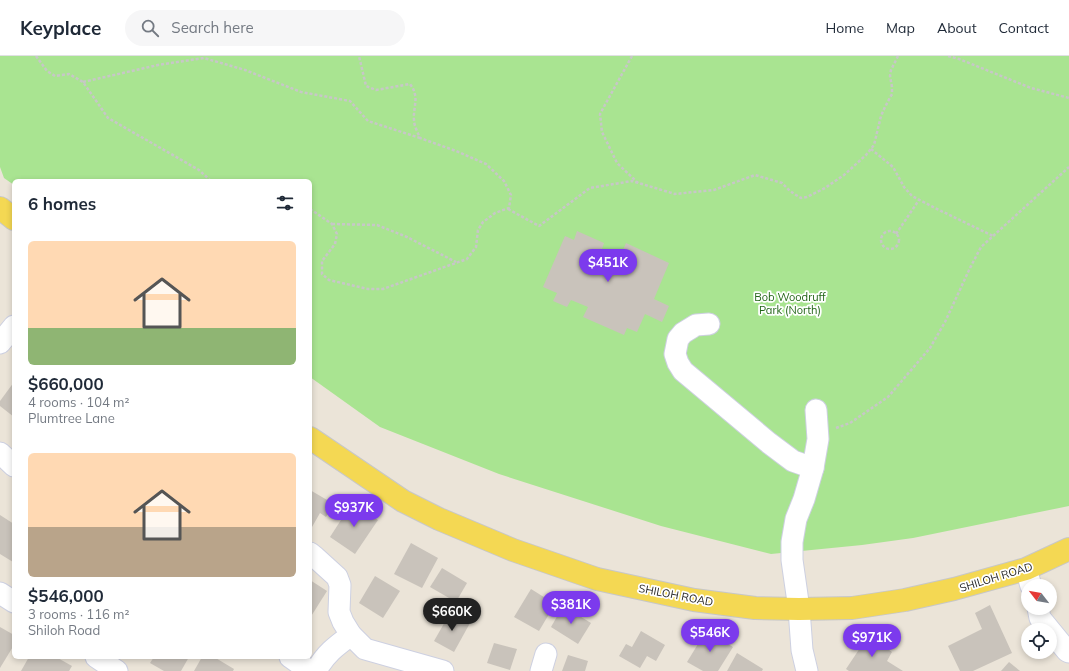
<!DOCTYPE html>
<meta charset="utf-8">
<style>
body{margin:0;font-family:Mulish,sans-serif;background:#f6f6f7;color:#1f2937;height:100vh;display:flex;flex-direction:column;font-size:15px;white-space:nowrap}
*{box-sizing:border-box;margin:0}
p{font-size:13px;color:#747a83}
.icon{flex:none;width:22px;height:22px;fill:none;stroke:currentColor;stroke-width:2;stroke-linecap:round;stroke-linejoin:round}
.map{position:relative;flex:1;overflow:hidden}
.panel{position:absolute;left:12px;top:123px;width:300px;height:480px;display:flex;flex-direction:column;background:#fff;border-radius:6px;box-shadow:0 2px 6px #0003}
.panel>*{flex:none}
.needle{width:26px;rotate:301deg}
.tools{position:absolute;left:1021px;top:523px;display:grid;gap:8px}
.tools a{display:grid;place-items:center;width:36px;height:36px;border-radius:50%;background:#fff;box-shadow:0 2px 6px #0003;font-size:20px}
.price{position:absolute;translate:-50% -34px;padding:0 9px;border-radius:14px;background:#7c3aed;color:#fff;font-size:13px;line-height:26px;filter:drop-shadow(0 1px 2px #0008)}
.price::after{content:'';position:absolute;left:50%;top:24px;width:12px;height:9px;margin-left:-6px;background:inherit;clip-path:polygon(0 0,100% 0,50% 100%)}
.price.current{background:#222;color:#fff}
ul{padding:0;list-style:none}
li{display:grid;align-content:center;gap:8px;height:212px;padding:0 16px}
li span{display:grid;place-items:center;height:124px;border-radius:6px;color:#555}
li>.icon{margin-inline-start:auto}
span .icon{width:72px;height:72px;fill:#fffc;stroke-width:1}
li b{font-size:17px}
h2{display:flex;justify-content:space-between;align-items:center;height:48px;padding:0 16px;font-size:17px}
header{display:flex;align-items:center;gap:24px;box-sizing:border-box;height:56px;padding:0 20px;background:#fff;border-bottom:1px solid #e0e1e3}
header strong{font-size:19px}
nav{display:flex;gap:22px;margin-inline-start:auto;font-size:14px}
.search{width:280px;height:36px;background:#f6f6f7;display:flex;align-items:center;gap:10px;box-sizing:border-box;padding:0 14px;border-radius:22px;color:#747a83;font-size:15px}
.map>svg:first-child{display:block}
</style>
<header>
<strong>Keyplace</strong>
<div class="search"><svg class="icon" aria-label="search" viewBox="0 0 24 24"><circle cx="10" cy="10" r="6"/><path d="M15 15l6 6"/></svg>Search here</div>
<nav><a>Home</a><a>Map</a><a>About</a><a>Contact</a></nav>
</header>
<div class="map">
<svg width="1069" height="615" viewBox="0 0 1069 615">
<rect width="100%" height="100%" fill="#ebe4d8"/>
<polygon fill="#a9e491" points="0,0 1069,0 1069,450 913,482 862,489 771,498 661,470 499,418 380,371 310,321 310,125 14,125 14,129 4,122 0,111"/>
<g fill="#c9c3bb">
<polygon points="577,175 604,187 602,193 620,201 626,187 669,207 654,243 669,250 662,266 645,258 637,276 627,272 624,279 583,261 588,251 571,244 567,251 553,245 557,237 543,231 565,180 574,184"/>
<polygon points="14,326 14,361 0,350 0,345"/>
<polygon points="310,434 334,448 326,461 320,457 312,471 310,469"/>
<polygon points="352,447 378,464 355,498 330,481"/>
<polygon points="0,459 14,468 14,505 13,506 0,498"/>
<polygon points="411,487 438,502 422,532 394,518"/>
<polygon points="442,512 467,527 456,546 430,531"/>
<polygon points="375,520 400,535 383,562 359,547"/>
<polygon points="310,524 327,535 310,562"/>
<polygon points="531,533 555,548 539,575 514,561"/>
<polygon points="990,549 1012,597 973,615 960,615 948,590 982,573 975,557"/>
<polygon points="563,550 591,567 578,588 551,571"/>
<polygon points="450,557 470,567 454,596 434,585"/>
<polygon points="0,571 14,579 14,589 0,612"/>
<polygon points="641,575 665,589 656,605 647,600 640,612 619,600 626,588 632,591"/>
<polygon points="706,575 733,591 718,615 703,615 687,606"/>
<polygon points="868,580 892,596 887,605 903,615 849,615 846,613"/>
<polygon points="494,587 517,593 510,614 487,607"/>
<polygon points="737,597 763,613 762,615 727,615"/>
<polygon points="568,599 588,605 585,615 562,615"/>
<polygon points="29,601 56,601 72,610 69,615 21,615"/>
<polygon points="154,601 189,601 181,615 164,615 150,607"/>
<polygon points="202,601 214,601 234,613 233,615 194,615"/>
<polygon points="1009,606 1020,615 1001,615"/>
</g>
<g fill="none" stroke-linecap="round" stroke-linejoin="round">
<defs>
<g id="minor">
<polyline points="709,268 696,269 683,277 678,283 675,298 678,307 683,315 769,387 793,405 813,412 818,383 816,354"/>
<polyline points="0,287 14,270"/>
<polyline points="0,397 14,410"/>
<polyline points="310,497 315,501 337,521 340,529 339,556 343,566 351,579 365,593 443,615"/>
<polyline points="1026,513 1031,530"/>
<polyline points="0,537 14,546"/>
<polyline points="1038,552 1040,562 1067,595 1069,596"/>
<polyline points="96,601 117,615"/>
<polyline points="290,601 310,615"/>
<path d="M 316,615 C 325,598 336,590 351,579"/>
<polyline points="541,615 546,598"/>
<polyline points="807,615 802,594 799,553 792,504 792,486 796,463 804,443 813,412"/>
</g>
<g id="major">
<polyline points="0,152 14,163"/>
<polyline points="310,382 403,445 439,463 513,494 597,523 694,544 755,552 799,553 852,552 905,544 954,533 1026,513 1069,493"/>
</g>
</defs>
<use href="#minor" stroke="#cdd0e1" stroke-width="23"/>
<use href="#major" stroke="#c7c7c7" stroke-width="24"/>
<g stroke="#c7c7c7" stroke-width="2.5" stroke-dasharray="3 2" stroke-linecap="butt">
<polyline points="36,0 47,15 55,20 69,18 83,26 108,62 199,114 211,125"/>
<polyline points="632,0 606,47 600,58 602,76 617,107 638,127"/>
<polyline points="948,0 959,3 1031,32 1069,42"/>
<polyline points="83,26 158,9 204,2 245,14 301,36 350,45 368,65 420,82"/>
<polyline points="871,93 893,111 904,131 912,140 935,152 993,180"/>
<path d="M 310,153 L 332,168 L 337,178 L 335,188 L 322,205 L 322,218 L 329,224 L 368,233 L 383,233 L 467,203 L 476,191 L 478,174 L 483,166 L 495,157 L 509,152 L 511,139 L 504,125 L 486,108 L 456,95 L 420,82 C 418,77 414,70 414,64 C 413,50 420,41 410,28 L 376,34 L 366,30 L 359,0"/>
<polyline points="508,153 539,170 590,132 632,125 675,138 714,134 755,119 782,127 790,135 796,139 801,142 807,141 825,132 844,119 866,99 874,89 881,60 885,51 892,38 892,31 890,20 891,14 898,0"/>
<polyline points="332,168 377,169 407,181 456,206"/>
<circle cx="890" cy="184" r="9"/>
<polyline points="896,178 919,144"/>
<polyline points="836,372 850,367 888,341 930,292 945,266 970,212 981,191 1069,111"/>
</g>
<use href="#minor" stroke="#fff" stroke-width="21"/>
<use href="#major" stroke="#f4d853" stroke-width="22"/>
</g>
<g text-anchor="middle" dominant-baseline="central" stroke-width="3.5" stroke-linejoin="round" paint-order="stroke">
<g font-size="11" fill="#226517" stroke="#fff">
<text x="790" y="241">Bob Woodruff<tspan x="790" dy="13">Park (North)</tspan></text>
</g>
<g font-size="11" fill="#272727" stroke="#fff">
<text transform="translate(996 521) rotate(-17)">SHILOH ROAD</text>
<text transform="translate(676 539) rotate(11)">SHILOH ROAD</text>
</g>
</g>
</svg>
<div class="tools">
<a><svg class="needle" viewBox="-14 -14 28 28"><path d="M0-13l5 13h-10z" fill="#e53935"/><path d="M0 13l5-13h-10z" fill="#747a83"/></svg></a>
<a><svg class="icon" aria-label="locate" viewBox="0 0 24 24"><circle cx="12" cy="12" r="6"/><path d="M12 2v4M12 18v4M2 12h4M18 12h4"/></svg></a>
</div>
<b class="price" style="left:608px;top:227px">$451K</b>
<b class="price" style="left:354px;top:472px">$937K</b>
<b class="price" style="left:571px;top:569px">$381K</b>
<b class="price current" style="left:452px;top:576px">$660K</b>
<b class="price" style="left:710px;top:597px">$546K</b>
<b class="price" style="left:872px;top:602px">$971K</b>
<section class="panel">
<h2>6 homes<svg class="icon" aria-label="filters" viewBox="0 0 24 24"><path d="M4 7h16M4 17h16"/><circle cx="9" cy="7" r="2"/><circle cx="15" cy="17" r="2"/></svg></h2>
<ul>
<li><span style="background:linear-gradient(#ffd9b3 70%,#8fb573 0)"><svg class="icon" aria-label="home" viewBox="0 0 24 24"><path d="M3 11l9-7 9 7M6 9v11h12V9"/></svg></span><div><b>$660,000</b><p>4 rooms · 104 m²</p><p>Plumtree Lane</p></div></li>
<li><span style="background:linear-gradient(#ffd9b3 60%,#b9a48a 0)"><svg class="icon" aria-label="home" viewBox="0 0 24 24"><path d="M3 11l9-7 9 7M6 9v11h12V9"/></svg></span><div><b>$546,000</b><p>3 rooms · 116 m²</p><p>Shiloh Road</p></div></li>
</ul>
</section>
</div>
